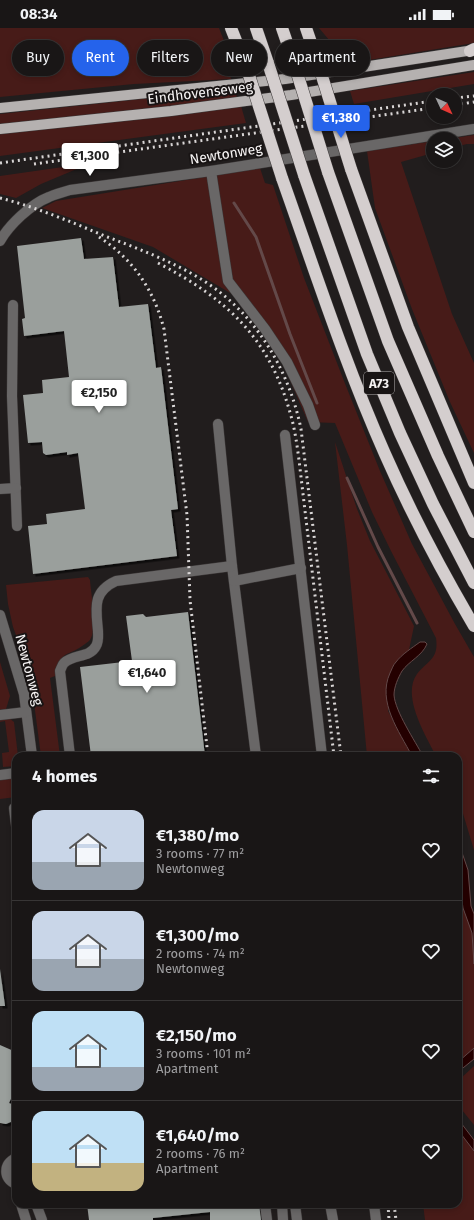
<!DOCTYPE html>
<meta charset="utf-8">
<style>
body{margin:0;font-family:"Fira Sans",sans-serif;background:#262323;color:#f1f3f6;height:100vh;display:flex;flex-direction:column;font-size:15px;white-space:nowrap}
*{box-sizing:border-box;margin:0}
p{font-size:13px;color:#9f9fa1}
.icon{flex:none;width:22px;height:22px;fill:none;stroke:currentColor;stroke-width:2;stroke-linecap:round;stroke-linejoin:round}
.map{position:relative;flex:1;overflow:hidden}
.drawer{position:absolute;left:12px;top:724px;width:450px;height:456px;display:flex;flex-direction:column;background:#191616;border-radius:12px;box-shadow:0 2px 6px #0003,0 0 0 1px #373535}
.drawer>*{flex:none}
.banner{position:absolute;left:12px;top:12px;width:450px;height:36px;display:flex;gap:8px}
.needle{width:26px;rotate:134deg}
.fabs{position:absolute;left:426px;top:60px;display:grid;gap:8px}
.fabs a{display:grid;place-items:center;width:36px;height:36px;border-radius:50%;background:#191616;box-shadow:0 2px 6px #0003,0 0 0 1px #373535;font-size:20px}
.price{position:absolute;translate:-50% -34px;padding:0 9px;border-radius:4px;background:#fff;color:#222;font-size:13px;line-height:26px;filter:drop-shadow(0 1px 2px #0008)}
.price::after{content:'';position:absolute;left:50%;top:24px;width:12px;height:9px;margin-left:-6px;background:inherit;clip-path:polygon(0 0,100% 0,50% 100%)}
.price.active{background:#2563eb;color:#fff}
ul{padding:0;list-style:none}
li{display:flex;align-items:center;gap:12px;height:100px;padding:0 20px}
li+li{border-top:1px solid #373535}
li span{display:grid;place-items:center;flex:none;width:112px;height:80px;border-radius:12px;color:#555}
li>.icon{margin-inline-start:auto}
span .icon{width:48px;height:48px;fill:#fffc;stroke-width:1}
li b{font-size:17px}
h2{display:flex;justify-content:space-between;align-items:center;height:48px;padding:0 20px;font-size:17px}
.pill{padding:0 14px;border-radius:18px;background:#191616;box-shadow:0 2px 6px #0003,0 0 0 1px #373535;font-size:14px;line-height:36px}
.pill.active{background:#2563eb;color:#fff}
.status{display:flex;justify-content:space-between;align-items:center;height:28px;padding:0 20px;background:#191616;direction:ltr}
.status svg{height:11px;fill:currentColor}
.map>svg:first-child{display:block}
</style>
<div class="status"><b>08:34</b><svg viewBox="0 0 49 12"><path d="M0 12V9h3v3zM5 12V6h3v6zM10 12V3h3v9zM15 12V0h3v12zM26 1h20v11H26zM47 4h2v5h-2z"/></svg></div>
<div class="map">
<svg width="474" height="1192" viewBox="0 0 474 1192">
<defs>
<filter id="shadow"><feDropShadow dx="2.5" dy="2.5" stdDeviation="0" flood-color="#0009"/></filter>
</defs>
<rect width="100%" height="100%" fill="#211d1d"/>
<g fill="#471b18">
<polygon points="0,0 219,0 226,18 226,35 231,51 134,56 0,69"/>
<polygon points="319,0 474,0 474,15 338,37 330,13"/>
<polygon points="474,44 474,56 354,76 350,63"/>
<polygon points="235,61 237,70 129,84 0,96 0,86"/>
<polygon points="241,78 246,95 0,128 0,106"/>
<polygon points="474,107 474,116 467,116 455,119 455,111 448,111"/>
<polygon points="433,113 433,125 401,134 452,286 474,335 474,425 450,374 412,281 375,180 367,123"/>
<polygon points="91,135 41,156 16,170 0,166 0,148"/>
<path d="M 260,140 L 265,155 L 273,157 L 304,250 L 344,353 L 380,443 L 412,516 L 455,596 L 474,629 L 474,822 L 461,779 L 458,772 L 458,728 L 436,728 C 426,708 401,668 417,646 C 428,632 439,631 436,610 L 391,523 L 372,484 L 335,395 L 308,394 L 279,327 L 237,269 L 153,219 L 42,180 L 56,173 Z"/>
<polygon points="335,414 357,481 370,513 414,598 409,622 395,635 388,683 412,728 367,728 347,517"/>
<path d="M 88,549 L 90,552 C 91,565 97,599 91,610 C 90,613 87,614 85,616 C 67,630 61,620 55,648 L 50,650 L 60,728 L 41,728 L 31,652 L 27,636 L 13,599 L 8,576 L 6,557 Z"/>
<polygon points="0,634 10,668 6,681 0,682"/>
<polygon points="9,690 14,694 18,728 16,728 16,738 3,739 2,725 9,724 5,693 0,694 0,691"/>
<polygon points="16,750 16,769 0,771 0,752"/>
<polygon points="458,843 463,880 472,905 474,936 474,1020 458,1034"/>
<polygon points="474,1038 474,1097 458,1077 458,1053"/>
<polygon points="458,1102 474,1123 474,1192 425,1192 423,1176 458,1176"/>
</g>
<g fill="#240000" stroke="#634949">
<path d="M 420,614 L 425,614 L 427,616 C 422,628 409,633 402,643 C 398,650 394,659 394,667 C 395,683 415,713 423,728 L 412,728 C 399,703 377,674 390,645 C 392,641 393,637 396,634 C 402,626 412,620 420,614 Z"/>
<polygon points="458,813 468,842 471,878 474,886 474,936 472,905 463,880 458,843"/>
<polygon points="474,1020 474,1031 458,1044 458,1034"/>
<polygon points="458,1091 474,1112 474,1123 458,1102"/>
</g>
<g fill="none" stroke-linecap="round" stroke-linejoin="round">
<g stroke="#634949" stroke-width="3">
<polyline points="234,175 256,209 290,306 317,375"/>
<polyline points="347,450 378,519 417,595"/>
</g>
</g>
<g fill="#9a9f9c" filter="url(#shadow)">
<polygon points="81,210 84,231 113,229 119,279 148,276 156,340 161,339 178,481 171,482 177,528 33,546 28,498 47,496 46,486 85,481 78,425 67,427 67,424 46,427 43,425 42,414 28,415 23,367 43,365 42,352 69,349 64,303 24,308 22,291 25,290 17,218"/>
<polygon points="188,584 205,728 91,728 80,639 132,633 126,588 143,586 146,589"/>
<polygon points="0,941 5,978 0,978"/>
<polygon points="0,1017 16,1024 16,1060 9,1075 16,1078 16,1092 15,1094 13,1093 6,1096 0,1095"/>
<polygon points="87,1176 259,1176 261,1192 210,1192 210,1184 153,1190 153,1192 89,1192"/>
</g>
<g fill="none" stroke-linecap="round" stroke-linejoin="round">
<defs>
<g id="minor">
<polyline points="211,143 228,253 265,301 287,334 308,377 315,397"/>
<path d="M 0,213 C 9,197 31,176 49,169 C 56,166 63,164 70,162 L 211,143 L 474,101"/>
<polyline points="13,277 12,368 17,498"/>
<polyline points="218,396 232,538 256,728"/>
<polyline points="285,407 322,728"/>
<polyline points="0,461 16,460"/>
<polyline points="234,553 301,540"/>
<polyline points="0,587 24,666 32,728"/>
<polyline points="0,687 26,684"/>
<path d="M 70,728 L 60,643 C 61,641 62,637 64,635 C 73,626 90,630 96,618 C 99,613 98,608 98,603 C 96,580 92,564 116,553 L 232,538"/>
<polyline points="0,747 16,745"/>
<polyline points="14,780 16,797"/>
<path d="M 16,1130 C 3,1136 3,1151 16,1156"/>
<polyline points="21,1176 26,1192"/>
<polyline points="36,1176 42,1192"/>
<polyline points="265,1176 267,1192"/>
<polyline points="282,1176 283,1192"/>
<polyline points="295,1176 297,1192"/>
<polyline points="330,1176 333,1192"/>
<polyline points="374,1176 376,1192"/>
</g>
<g id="major">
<polyline points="0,80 285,51 474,22"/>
<polyline points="0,101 171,83 291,67 474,37"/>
</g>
<g id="highway">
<polyline points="231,0 246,38"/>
<polyline points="256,0 268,35"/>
<polyline points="282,0 293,32"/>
<polyline points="306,0 316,29"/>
<polyline points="470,23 474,21"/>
<polyline points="351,141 408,299 474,455"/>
<polyline points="328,144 388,313 438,428 474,504"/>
<polyline points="304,147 367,326 400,405 433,476 474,555"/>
<path d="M 282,150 C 315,243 345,336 385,426 C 411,485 441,542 474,598"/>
</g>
</defs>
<use href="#minor" stroke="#3b3737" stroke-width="11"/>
<use href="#major" stroke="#3b3737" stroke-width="11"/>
<use href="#highway" stroke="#3b3737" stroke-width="13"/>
<use href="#minor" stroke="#696767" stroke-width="10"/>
<use href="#major" stroke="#b5b1b0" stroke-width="10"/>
<use href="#highway" stroke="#d4cece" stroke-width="12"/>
<g stroke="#d9d6d6" stroke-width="3" stroke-dasharray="2 4" stroke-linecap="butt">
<polyline points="455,70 474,68"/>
<polyline points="455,77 474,74"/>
<polyline points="0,135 433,73"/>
<polyline points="34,136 433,80"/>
<path d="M 0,170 C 36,179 71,194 105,208 C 139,221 174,234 204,253 C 256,286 289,342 301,401 L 341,728"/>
<path d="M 99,209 C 133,231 154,262 164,301 L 187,487 L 190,572 L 208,728"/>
<path d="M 158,235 C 227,271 270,310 291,388 C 295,402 297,417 299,432 L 334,728"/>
<polyline points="388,1176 389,1192"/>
<polyline points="394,1176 396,1192"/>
</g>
<defs>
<g id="highway-bridge">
<polyline points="316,29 351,141"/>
<polyline points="293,32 328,144"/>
<polyline points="268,35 304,147"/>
<polyline points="246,38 282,150"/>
</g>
</defs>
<use href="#highway-bridge" stroke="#3b3737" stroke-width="13" stroke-linecap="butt"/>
<use href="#highway-bridge" stroke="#d4cece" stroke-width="12"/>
</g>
<g text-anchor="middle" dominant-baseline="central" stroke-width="4" stroke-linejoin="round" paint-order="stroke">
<rect fill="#181414" stroke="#b3b0b0" stroke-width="1" x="364" y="344" width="30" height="22" rx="3"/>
<g font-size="13" font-weight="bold" fill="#f6f3f3">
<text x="379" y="355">A73</text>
</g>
<g font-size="14" fill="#f6f3f3" stroke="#181414">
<text transform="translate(200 65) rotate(-7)">Eindhovenseweg</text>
<text transform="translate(226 126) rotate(-9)">Newtonweg</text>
<text transform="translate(29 642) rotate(75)">Newtonweg</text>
</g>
</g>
</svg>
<div class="fabs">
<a><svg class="needle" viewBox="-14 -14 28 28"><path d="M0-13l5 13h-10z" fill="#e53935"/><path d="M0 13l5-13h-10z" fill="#9f9fa1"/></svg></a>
<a><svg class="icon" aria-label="layers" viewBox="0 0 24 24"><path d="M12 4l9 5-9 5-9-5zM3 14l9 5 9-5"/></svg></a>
</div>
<b class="price active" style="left:341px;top:111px">€1,380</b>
<b class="price" style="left:90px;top:149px">€1,300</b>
<b class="price" style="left:99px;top:386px">€2,150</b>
<b class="price" style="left:147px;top:666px">€1,640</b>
<div class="banner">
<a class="pill">Buy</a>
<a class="pill active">Rent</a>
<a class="pill">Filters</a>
<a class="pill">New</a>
<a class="pill">Apartment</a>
</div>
<section class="drawer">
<h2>4 homes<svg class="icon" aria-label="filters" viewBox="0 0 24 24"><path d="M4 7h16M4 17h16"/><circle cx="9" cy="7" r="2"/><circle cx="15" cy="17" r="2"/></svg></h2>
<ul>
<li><span style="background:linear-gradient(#c9d6e8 65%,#9aa5b1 0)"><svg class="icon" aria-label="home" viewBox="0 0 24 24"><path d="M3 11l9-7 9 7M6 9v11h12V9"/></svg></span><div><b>€1,380/mo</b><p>3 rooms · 77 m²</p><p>Newtonweg</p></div><svg class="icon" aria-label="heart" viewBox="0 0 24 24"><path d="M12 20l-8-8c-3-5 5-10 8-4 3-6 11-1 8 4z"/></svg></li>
<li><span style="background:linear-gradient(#c9d6e8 60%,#9aa5b1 0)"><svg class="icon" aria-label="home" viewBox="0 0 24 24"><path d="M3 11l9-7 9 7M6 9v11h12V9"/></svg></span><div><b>€1,300/mo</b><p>2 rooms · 74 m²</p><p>Newtonweg</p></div><svg class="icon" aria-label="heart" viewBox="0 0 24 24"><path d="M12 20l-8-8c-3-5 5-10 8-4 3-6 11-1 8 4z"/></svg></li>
<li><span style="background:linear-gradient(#bfe0f5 70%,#9aa5b1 0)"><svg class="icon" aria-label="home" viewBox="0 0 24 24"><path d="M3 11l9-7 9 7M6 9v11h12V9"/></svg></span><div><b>€2,150/mo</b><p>3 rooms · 101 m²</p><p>Apartment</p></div><svg class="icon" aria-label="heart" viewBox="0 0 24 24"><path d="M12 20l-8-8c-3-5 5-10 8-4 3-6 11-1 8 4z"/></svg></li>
<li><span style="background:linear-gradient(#bfe0f5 65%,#c2b280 0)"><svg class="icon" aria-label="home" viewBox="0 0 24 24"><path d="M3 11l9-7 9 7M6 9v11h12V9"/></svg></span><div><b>€1,640/mo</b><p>2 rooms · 76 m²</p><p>Apartment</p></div><svg class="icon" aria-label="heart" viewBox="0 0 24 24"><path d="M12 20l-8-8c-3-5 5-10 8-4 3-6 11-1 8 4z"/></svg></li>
</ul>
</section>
</div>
